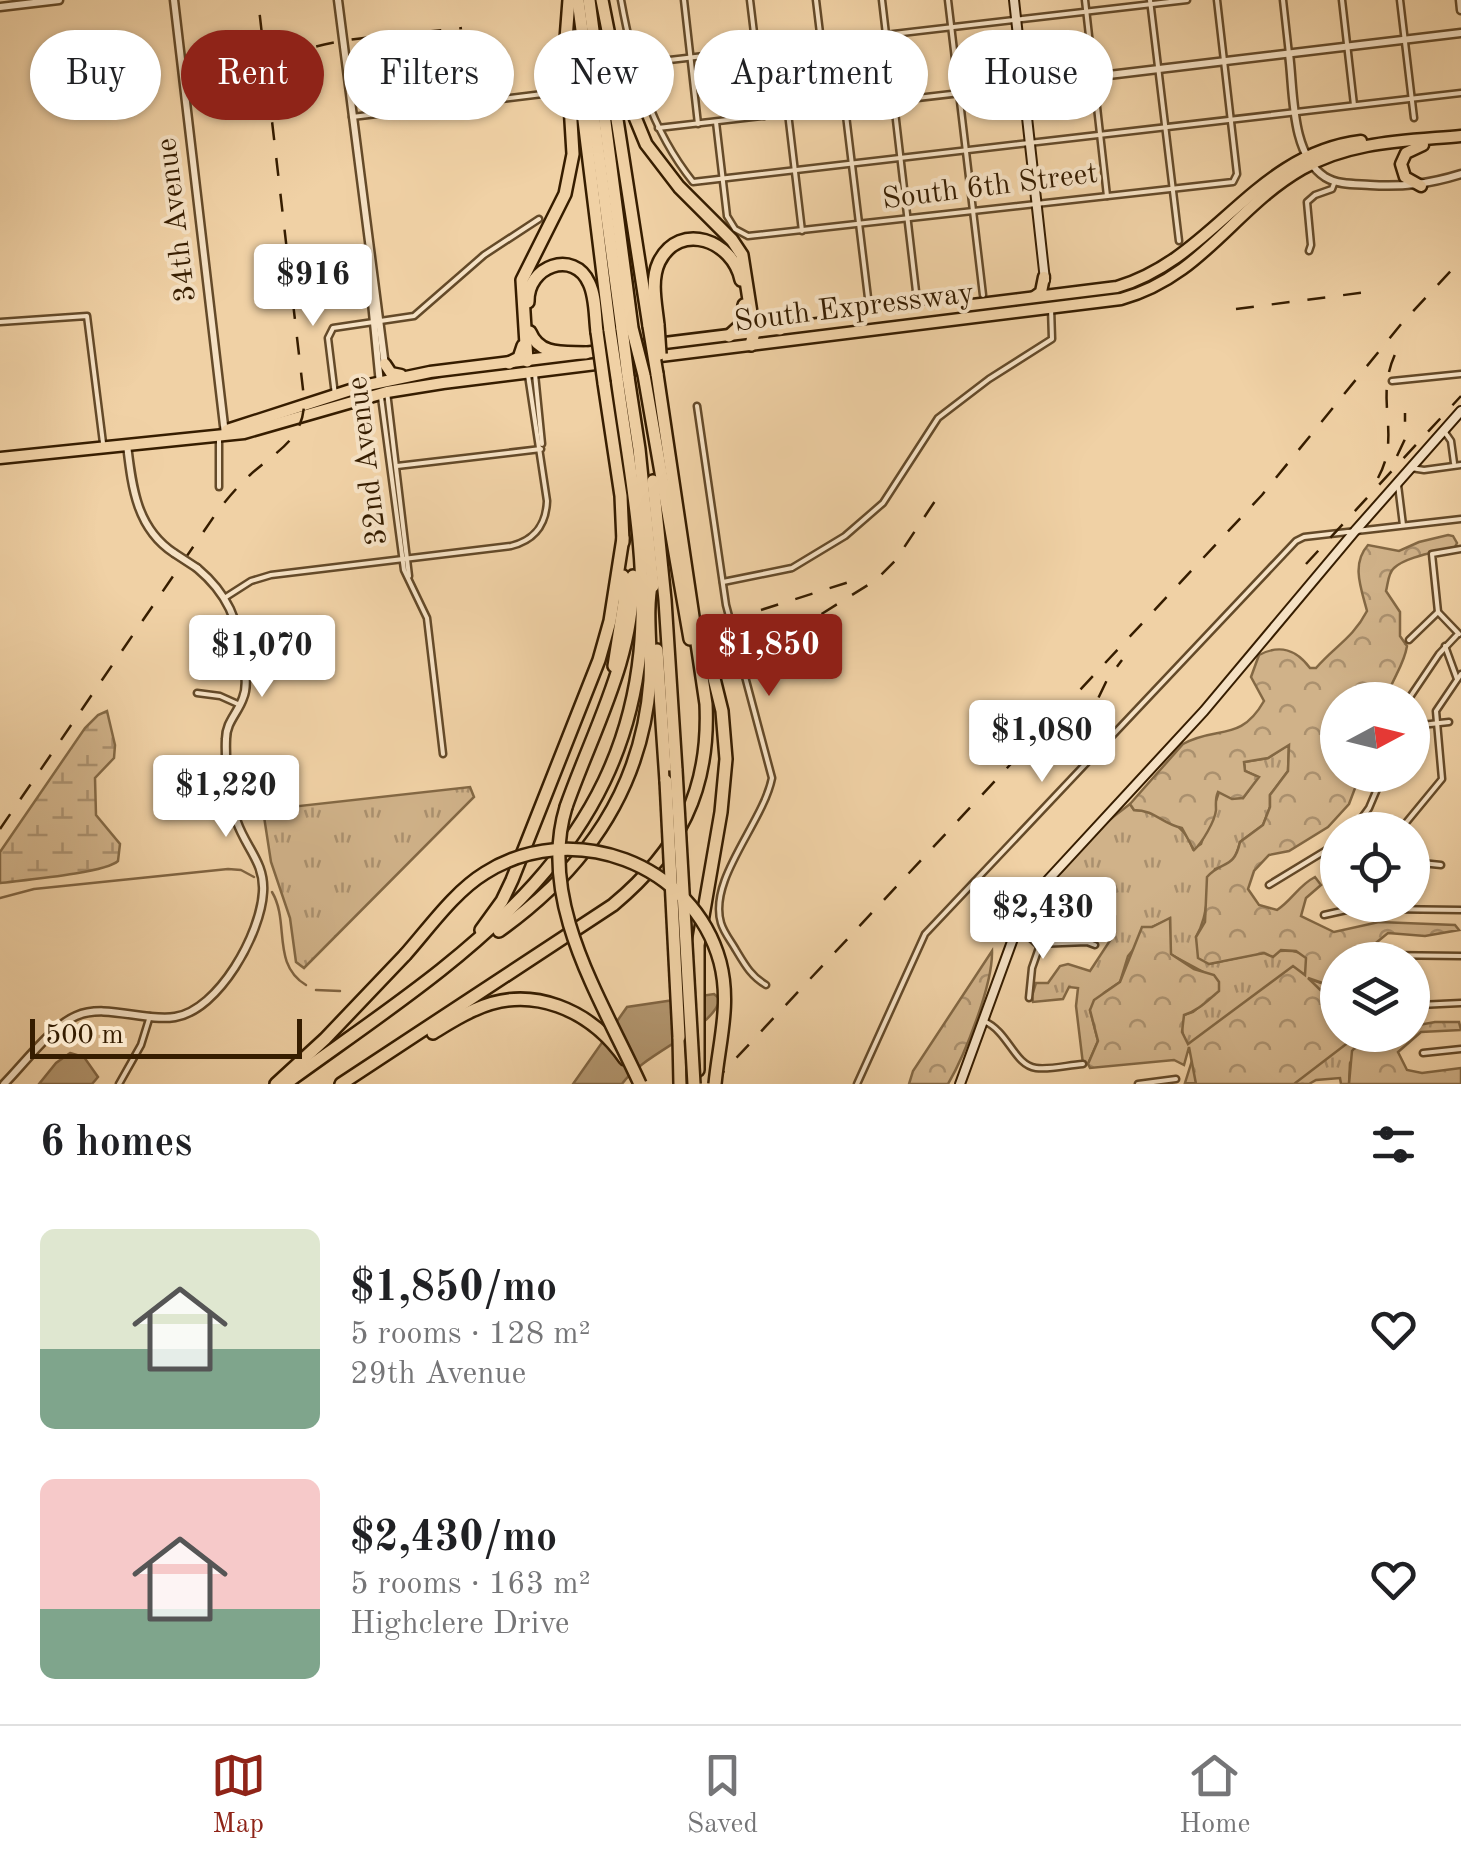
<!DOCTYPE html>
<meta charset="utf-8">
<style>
body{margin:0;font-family:"Old Standard TT",serif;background:#f2f2f2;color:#202124;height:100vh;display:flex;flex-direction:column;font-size:38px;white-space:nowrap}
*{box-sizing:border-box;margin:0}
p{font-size:32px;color:#757577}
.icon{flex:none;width:55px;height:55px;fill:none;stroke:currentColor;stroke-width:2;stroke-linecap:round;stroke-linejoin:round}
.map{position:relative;height:1084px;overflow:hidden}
.side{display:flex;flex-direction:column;background:#fff;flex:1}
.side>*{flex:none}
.top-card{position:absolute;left:30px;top:30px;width:1402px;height:90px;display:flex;gap:20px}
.needle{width:65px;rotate:83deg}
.buttons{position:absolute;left:1320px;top:682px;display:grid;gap:20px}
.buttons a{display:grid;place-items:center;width:110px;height:110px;border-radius:50%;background:#fff;box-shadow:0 2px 8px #0004;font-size:50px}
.scale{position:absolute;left:30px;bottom:25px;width:272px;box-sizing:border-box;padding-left:10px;border:5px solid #361d00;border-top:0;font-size:28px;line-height:35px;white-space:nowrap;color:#361d00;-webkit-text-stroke:8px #f5e1c4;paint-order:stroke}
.price{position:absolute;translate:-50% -85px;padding:0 22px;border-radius:10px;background:#fff;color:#222;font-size:32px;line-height:65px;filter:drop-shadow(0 2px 5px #0008)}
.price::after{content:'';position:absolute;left:50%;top:60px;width:30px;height:22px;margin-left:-15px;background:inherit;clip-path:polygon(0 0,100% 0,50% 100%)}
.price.current{background:#8f2418;color:#fff}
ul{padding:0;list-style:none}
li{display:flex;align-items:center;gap:30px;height:250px;padding:0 40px}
li span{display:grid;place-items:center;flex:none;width:280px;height:200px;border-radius:15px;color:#555}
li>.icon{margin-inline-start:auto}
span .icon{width:120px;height:120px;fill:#fffc;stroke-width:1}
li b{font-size:42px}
h2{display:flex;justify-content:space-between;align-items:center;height:120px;padding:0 40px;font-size:42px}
.chip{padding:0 35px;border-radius:45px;background:#fff;box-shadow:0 2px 8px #0004;font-size:35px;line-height:90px}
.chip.current{background:#8f2418;color:#fff}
.dock{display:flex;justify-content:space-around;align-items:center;height:140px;border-top:2px solid #e0e0e0;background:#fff;font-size:28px;color:#757577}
.dock a{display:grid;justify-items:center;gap:5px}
.dock .current{color:#8f2418}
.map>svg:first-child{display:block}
</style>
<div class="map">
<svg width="1461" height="1084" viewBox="0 0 1461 1084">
<defs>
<pattern id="grass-tufts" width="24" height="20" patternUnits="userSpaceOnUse" patternTransform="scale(2.5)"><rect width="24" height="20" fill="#d0b289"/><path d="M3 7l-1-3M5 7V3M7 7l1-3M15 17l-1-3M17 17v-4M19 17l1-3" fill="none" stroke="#aa906e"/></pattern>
<pattern id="forest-crowns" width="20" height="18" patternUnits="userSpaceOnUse" patternTransform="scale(2.5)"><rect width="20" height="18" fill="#d0b289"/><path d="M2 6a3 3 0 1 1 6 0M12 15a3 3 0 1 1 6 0" fill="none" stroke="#aa906e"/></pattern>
<pattern id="wetland-marsh" width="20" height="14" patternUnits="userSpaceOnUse" patternTransform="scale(2.5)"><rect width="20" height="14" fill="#d0b289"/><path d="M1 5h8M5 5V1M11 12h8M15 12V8" fill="none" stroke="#aa906e"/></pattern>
</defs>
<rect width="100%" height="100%" fill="#f0d1a5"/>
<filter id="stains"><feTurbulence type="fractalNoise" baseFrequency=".002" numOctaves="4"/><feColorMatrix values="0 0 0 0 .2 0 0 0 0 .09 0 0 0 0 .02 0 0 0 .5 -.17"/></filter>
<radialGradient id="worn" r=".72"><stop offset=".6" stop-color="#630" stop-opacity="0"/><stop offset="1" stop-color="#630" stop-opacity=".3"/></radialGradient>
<g fill="url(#grass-tufts)" stroke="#836844" stroke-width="2.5">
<path d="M 1289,744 L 1288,771 L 1270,795 L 1270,807 L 1263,825 L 1240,842 C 1236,859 1231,865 1215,869 C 1205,892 1209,915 1196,937 L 1209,964 C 1227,961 1294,941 1306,957 C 1309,962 1312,975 1315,981 L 1337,988 L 1338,1035 L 1366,1035 L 1350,1063 L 1349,1084 L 1341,1084 L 1340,1078 L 1316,1080 L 1309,1084 L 1185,1083 L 1195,1051 C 1183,1045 1179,1027 1184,1015 L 1193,1012 L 1214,995 L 1203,972 L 1170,954 L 1170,919 L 1152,927 L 1128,956 L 1120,982 L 1104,993 L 1090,1010 L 1098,1041 L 1088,1064 L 1083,1064 L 1076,1006 L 1078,988 L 1069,987 L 1063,999 L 1033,1002 L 1032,996 L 1036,983 L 1048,983 L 1060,966 L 1068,964 L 1090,971 L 1115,933 L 1115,916 L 1109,913 L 1035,924 L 1031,918 C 1052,874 1090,833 1130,804 L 1134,810 C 1160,810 1185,825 1193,849 L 1201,844 L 1219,792 L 1243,798 L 1258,777 L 1245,771 L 1244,762 L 1268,758 Z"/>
<polygon points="470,787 474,797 304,968 296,962 290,918 271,862 263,810"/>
</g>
<g fill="url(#forest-crowns)" stroke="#836844" stroke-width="2.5">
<polygon points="886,35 894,100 829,108 821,43"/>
<path d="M 1448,535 L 1453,536 L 1457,543 L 1455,547 C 1439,552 1407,556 1394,568 C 1388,573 1388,584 1386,591 L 1400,612 L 1400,636 L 1407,646 C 1404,666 1391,680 1386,700 L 1338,700 L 1338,775 L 1360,775 L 1349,804 L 1328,827 L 1289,851 L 1269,855 L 1254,871 L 1248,889 L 1259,905 L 1277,910 C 1292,900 1299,885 1315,877 L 1321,885 L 1306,898 L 1301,916 L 1334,932 L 1379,922 L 1455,925 L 1459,930 L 1425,936 L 1388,933 L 1355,960 L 1338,960 L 1337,988 L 1308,978 L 1337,1006 L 1338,1035 L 1358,1035 L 1294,1084 L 1196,1084 L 1189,1047 L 1184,1065 L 1174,1060 L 1090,1068 L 1088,1064 L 1098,1041 L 1090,1010 L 1094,1000 L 1120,982 L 1142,927 L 1152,927 L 1170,918 L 1171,954 L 1194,969 L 1214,975 L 1219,982 L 1219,991 C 1208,1000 1198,1011 1184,1015 L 1182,1032 L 1188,1044 L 1293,966 L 1305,975 L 1306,958 L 1296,951 L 1281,950 L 1273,957 L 1264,953 L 1209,964 L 1198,958 L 1196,937 L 1205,922 L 1207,877 C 1222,860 1234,870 1240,842 L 1263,825 L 1270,807 L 1270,795 L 1288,771 L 1289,745 L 1268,758 L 1244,762 L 1245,771 L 1259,777 L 1243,798 L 1232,799 L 1218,792 C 1215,798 1216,804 1216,810 C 1215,821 1202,843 1194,850 L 1182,828 C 1162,824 1155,810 1134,810 L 1130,804 L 1183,744 C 1217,725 1240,743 1264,701 L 1251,677 L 1259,655 C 1280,644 1296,649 1310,668 L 1316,668 C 1335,646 1353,638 1367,611 C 1361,588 1351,564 1368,545 L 1399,551 L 1419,542 Z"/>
<path d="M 992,951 C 993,984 965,1055 948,1084 L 909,1084 L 913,1071 Z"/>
<polygon points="1435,1022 1459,1022 1461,1030 1421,1032 1398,1052 1407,1070 1422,1073 1461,1068 1461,1084 1349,1084 1352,1051 1366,1035 1412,1035 1413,1026"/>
</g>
<path fill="url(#wetland-marsh)" stroke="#836844" stroke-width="2.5" d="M 107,711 L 115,745 L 114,758 L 95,778 L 96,815 L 120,844 L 118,861 C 105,873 23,880 0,883 L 0,852 L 85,728 L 98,715 Z"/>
<g fill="#b1946d" stroke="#806441" stroke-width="2.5">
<path d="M 714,994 L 720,999 C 713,1030 643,1053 622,1084 L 573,1084 L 627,1007 Z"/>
<polygon points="70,1053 84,1057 98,1077 92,1084 39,1084 56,1063"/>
</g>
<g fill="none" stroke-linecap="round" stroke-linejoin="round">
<g stroke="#806441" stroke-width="2.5">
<path d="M 272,892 C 290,922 271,964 306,985"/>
<polyline points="0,898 34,889 228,869 241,870 254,877"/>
<polyline points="316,990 340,991"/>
</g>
<defs>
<g id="minor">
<path d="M 621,0 C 633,66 650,128 693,182 L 1461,93"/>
<polyline points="684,0 698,124"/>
<polyline points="750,0 764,116"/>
<polyline points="816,0 829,108"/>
<polyline points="882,0 917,300"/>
<polyline points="948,0 983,295"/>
<polyline points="1085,0 1107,196"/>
<polyline points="1150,0 1179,241"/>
<polyline points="1283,0 1289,54"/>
<polyline points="1342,0 1354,105"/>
<polyline points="1400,0 1414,118"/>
<polyline points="635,64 1187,0"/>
<polyline points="845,107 869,306"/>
<polyline points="788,113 802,231"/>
<polyline points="352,117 559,92"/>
<polyline points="716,122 727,216 735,229 748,236 1233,182 1237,174 1217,0"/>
<polyline points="658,128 1021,86"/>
<polyline points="1309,251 1311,245 1307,202 1315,195 1332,189 1335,181"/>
<polyline points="0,322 87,316 103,443"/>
<polyline points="535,374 542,444"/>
<polyline points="1392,381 1461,374"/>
<polyline points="387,392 409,576"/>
<polyline points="335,395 328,338 333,328 414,316 484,255 539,219"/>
<polyline points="381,397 404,570 427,618 443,754"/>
<path d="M 697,406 L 726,605 L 772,778 C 763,823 708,879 721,923 C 724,933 731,941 736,950 C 745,965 751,976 766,985"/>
<polyline points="1444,431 1451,441 1454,463"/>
<polyline points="219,437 219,487"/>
<polyline points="397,466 541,449"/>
<polyline points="1411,468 1424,470 1461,465"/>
<polyline points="1398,485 1403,525"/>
<polyline points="723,582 792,568 845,536 883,503 938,418 989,379 1052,339 1051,308"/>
<path d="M 226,597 L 251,581 L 271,575 L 511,546 C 535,540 546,525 547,501 L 528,375"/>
<polyline points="1459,634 1438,612 1432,554 1461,549"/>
<polyline points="1409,640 1438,612"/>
<polyline points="1445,646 1457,679"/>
<polyline points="197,693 220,696 240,705"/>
<polyline points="1408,700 1439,654 1457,635"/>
<polyline points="1412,726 1449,722"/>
<polyline points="1363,818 1373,830"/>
<polyline points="1353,830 1369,808 1383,775"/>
<polyline points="1400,830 1442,779 1436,711 1461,674"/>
<polyline points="1412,862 1441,865"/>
<polyline points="1269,885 1338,843"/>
<polyline points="1371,905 1383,909 1461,910"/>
<polyline points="1324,915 1369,905"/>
<polyline points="1015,924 1037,944 1087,942 1095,945"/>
<polyline points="1379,955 1461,956"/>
<polyline points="1029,998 1032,968 1040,945"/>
<polyline points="1419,1005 1461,1003"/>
<path d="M 984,1021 C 1009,1032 1014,1065 1036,1068 C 1050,1070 1068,1065 1083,1064"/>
<polyline points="1423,1053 1461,1049"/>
<polyline points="119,1084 141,1045 150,1016"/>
<polyline points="857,1084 925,934 1296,541 1304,537 1461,519"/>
<polyline points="1138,1084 1176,1079"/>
</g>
<g id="tertiary">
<polyline points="174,0 225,434"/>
<polyline points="338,0 385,366"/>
<polyline points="1460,0 1461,10"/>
<polyline points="0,7 59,0"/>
<path d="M 1289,54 C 1294,90 1290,154 1325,177 C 1338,185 1355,184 1370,185 C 1403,187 1429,184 1461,174"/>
<polyline points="1025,85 1461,33"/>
<polyline points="370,282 380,384"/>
<path d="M 127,445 C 132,486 136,528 174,553"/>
<path d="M 4,1084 C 23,1065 52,1026 76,1016 C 106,1003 144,1022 175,1017 C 219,1010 261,933 263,892 C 265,863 246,848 237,822 C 229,803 225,760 226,739 C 226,722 238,713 243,698 C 248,686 245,672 243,660 C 238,620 228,594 197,568"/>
</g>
<g id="secondary">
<polyline points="1014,0 1045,280"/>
<polyline points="960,1084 1014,936 1047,881 1204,711 1355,531 1461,411"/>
</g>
<g id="primary">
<polyline points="1421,186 1405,177 1401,164 1406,153 1423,145"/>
<polyline points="1034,297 1041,292 1044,277"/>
<polyline points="385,364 391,373 401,375"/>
<path d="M 227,430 L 363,386 L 430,372 L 1117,287 C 1215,258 1254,154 1361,141"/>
<path d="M 0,458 L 244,433 L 387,392 L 443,383 L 1121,299 C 1202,277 1234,208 1302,169 C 1350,141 1407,141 1461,136"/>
</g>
<g id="motorway">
<polyline points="578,0 622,329"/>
<polyline points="589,0 632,328"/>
<polyline points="602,0 616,71 646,144 679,187 732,240 742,255 754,332 751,345"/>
<polyline points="574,39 610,331"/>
<polyline points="609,68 649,326"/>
<path d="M 528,302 C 527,266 574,249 589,283 C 596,297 595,317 597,332"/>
<polyline points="755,317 762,326 780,329"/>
<path d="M 658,325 C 656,305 650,281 659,262 C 680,220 733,241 741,280"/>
<path d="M 530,332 C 540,356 563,352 586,353"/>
<polyline points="729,336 742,324 744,305"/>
<polyline points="527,361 522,280 565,194 573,154 566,39 569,0"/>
<polyline points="509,363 519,358 523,346"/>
<polyline points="644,375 690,639"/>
<polyline points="628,377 639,449 653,586"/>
<polyline points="604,383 621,496 623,542"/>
<polyline points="653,481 665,600 676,770"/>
<polyline points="657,650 666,781"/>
<polyline points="614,666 624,602 623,576"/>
<path d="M 566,807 C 593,730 634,659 633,576"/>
<polyline points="481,930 502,901 512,880 599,660 610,621 623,538"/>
<path d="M 499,931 C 586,869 642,789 650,681 C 652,648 645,613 652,580"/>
<path d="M 433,1033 C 446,1025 460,1016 474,1010 C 531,983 591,1010 625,1059"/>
<polyline points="679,1037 680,1084"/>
<polyline points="698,1070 698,945 721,812 726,759 722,711 704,638"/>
<polyline points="276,1084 325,1039 405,955"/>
<path d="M 285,1084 C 444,968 618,868 640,652 C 649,562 629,467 617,378"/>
<path d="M 341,1084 L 613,905 C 679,850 710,791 706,704 L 657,374"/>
</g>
</defs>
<use href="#minor" stroke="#644a29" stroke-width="9"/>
<use href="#tertiary" stroke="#644a29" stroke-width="11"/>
<use href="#secondary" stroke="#361d00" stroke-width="12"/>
<use href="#primary" stroke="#361d00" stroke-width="15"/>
<use href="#motorway" stroke="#361d00" stroke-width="16"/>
<use href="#minor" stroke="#f5e1c4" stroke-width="4"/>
<use href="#tertiary" stroke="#f5e1c4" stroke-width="6"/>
<use href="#secondary" stroke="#f5e1c4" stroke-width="8"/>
<use href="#primary" stroke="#f0d1a5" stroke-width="10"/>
<use href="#motorway" stroke="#f0d1a5" stroke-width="11"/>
<g stroke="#361d00" stroke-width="2.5" stroke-dasharray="18 18" stroke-linecap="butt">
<path d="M 271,97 C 274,79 283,63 300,53 C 326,37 426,33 462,28"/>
<polyline points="1236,309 1375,291"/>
<polyline points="1397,456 1405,439 1405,413"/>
<path d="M 1378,478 C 1404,431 1369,396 1401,343"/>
<polyline points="1306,564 1461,396"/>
<polyline points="761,610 849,582"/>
<polyline points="791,633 876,580 895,561 935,501"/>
<polyline points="1083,730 1107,680 1122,660"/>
<path d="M 0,829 L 217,512 C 227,499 238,486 250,475 C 276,451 306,439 304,398 L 258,0"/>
<polyline points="712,1084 1262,495 1402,323 1461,260"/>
</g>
<defs>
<polyline id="tertiary-bridge" points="174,553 197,568"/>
<g id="motorway-bridge">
<polyline points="658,325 660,354"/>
<polyline points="649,326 657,374"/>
<polyline points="632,328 644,375"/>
<polyline points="622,329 628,377"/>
<polyline points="610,331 617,378"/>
<polyline points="597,332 604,383"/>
<polyline points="676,770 694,1084"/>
<polyline points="666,781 679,1037"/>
<path d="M 566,807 C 537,902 602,1000 640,1084"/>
<path d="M 405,955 C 429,928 454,892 485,873 C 572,818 693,863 720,962 C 731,1004 719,1042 715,1084"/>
</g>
</defs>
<use href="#tertiary-bridge" stroke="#644a29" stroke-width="11" stroke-linecap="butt"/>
<use href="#motorway-bridge" stroke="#361d00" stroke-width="16" stroke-linecap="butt"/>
<use href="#tertiary-bridge" stroke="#f5e1c4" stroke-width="6"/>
<use href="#motorway-bridge" stroke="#f0d1a5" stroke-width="11"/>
</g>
<g text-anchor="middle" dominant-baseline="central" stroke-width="8" stroke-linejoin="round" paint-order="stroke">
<g font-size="30" fill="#361d00" stroke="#f5e1c4">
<text transform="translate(990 187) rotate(-7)">South 6th Street</text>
<text transform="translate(177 220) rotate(-97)">34th Avenue</text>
<text transform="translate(854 308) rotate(-7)">South Expressway</text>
<text transform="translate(368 461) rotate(-97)">32nd Avenue</text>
</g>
</g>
<rect width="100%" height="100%" filter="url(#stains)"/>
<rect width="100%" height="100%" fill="url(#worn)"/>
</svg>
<div class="buttons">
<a><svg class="needle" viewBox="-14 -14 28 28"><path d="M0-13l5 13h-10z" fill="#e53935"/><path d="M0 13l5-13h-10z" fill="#757577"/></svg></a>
<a><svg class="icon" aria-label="locate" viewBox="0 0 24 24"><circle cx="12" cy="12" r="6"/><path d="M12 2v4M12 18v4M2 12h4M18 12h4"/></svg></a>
<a><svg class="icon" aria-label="layers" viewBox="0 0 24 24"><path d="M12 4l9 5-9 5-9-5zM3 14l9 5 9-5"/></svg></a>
</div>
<div class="scale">500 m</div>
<b class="price" style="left:313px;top:329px">$916</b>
<b class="price current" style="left:769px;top:699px">$1,850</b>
<b class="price" style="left:262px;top:700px">$1,070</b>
<b class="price" style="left:1042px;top:785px">$1,080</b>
<b class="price" style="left:226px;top:840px">$1,220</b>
<b class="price" style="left:1043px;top:962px">$2,430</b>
<div class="top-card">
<a class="chip">Buy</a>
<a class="chip current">Rent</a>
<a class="chip">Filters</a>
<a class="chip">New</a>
<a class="chip">Apartment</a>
<a class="chip">House</a>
</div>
</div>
<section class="side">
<h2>6 homes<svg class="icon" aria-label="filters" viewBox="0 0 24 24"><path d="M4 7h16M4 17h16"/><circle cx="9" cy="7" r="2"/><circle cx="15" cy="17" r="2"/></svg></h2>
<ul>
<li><span style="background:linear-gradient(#dfe7d0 60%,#7fa58c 0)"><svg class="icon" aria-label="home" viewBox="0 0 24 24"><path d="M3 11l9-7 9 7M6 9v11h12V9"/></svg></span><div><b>$1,850/mo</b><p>5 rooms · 128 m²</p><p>29th Avenue</p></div><svg class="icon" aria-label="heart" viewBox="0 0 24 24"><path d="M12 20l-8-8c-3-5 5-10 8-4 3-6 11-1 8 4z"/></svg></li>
<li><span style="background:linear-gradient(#f6c9c9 65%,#7fa58c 0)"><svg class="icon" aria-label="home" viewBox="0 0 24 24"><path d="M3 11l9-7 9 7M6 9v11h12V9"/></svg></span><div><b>$2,430/mo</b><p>5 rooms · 163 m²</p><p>Highclere Drive</p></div><svg class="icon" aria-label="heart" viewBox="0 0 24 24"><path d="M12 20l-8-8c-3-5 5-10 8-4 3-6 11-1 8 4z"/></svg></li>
</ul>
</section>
<nav class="dock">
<a class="current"><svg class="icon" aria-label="map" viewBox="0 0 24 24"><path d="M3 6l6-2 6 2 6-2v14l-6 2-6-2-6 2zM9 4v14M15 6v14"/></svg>Map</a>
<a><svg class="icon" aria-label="saved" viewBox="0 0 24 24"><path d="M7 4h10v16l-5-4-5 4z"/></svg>Saved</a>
<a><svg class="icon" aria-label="home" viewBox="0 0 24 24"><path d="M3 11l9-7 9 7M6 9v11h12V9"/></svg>Home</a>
</nav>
